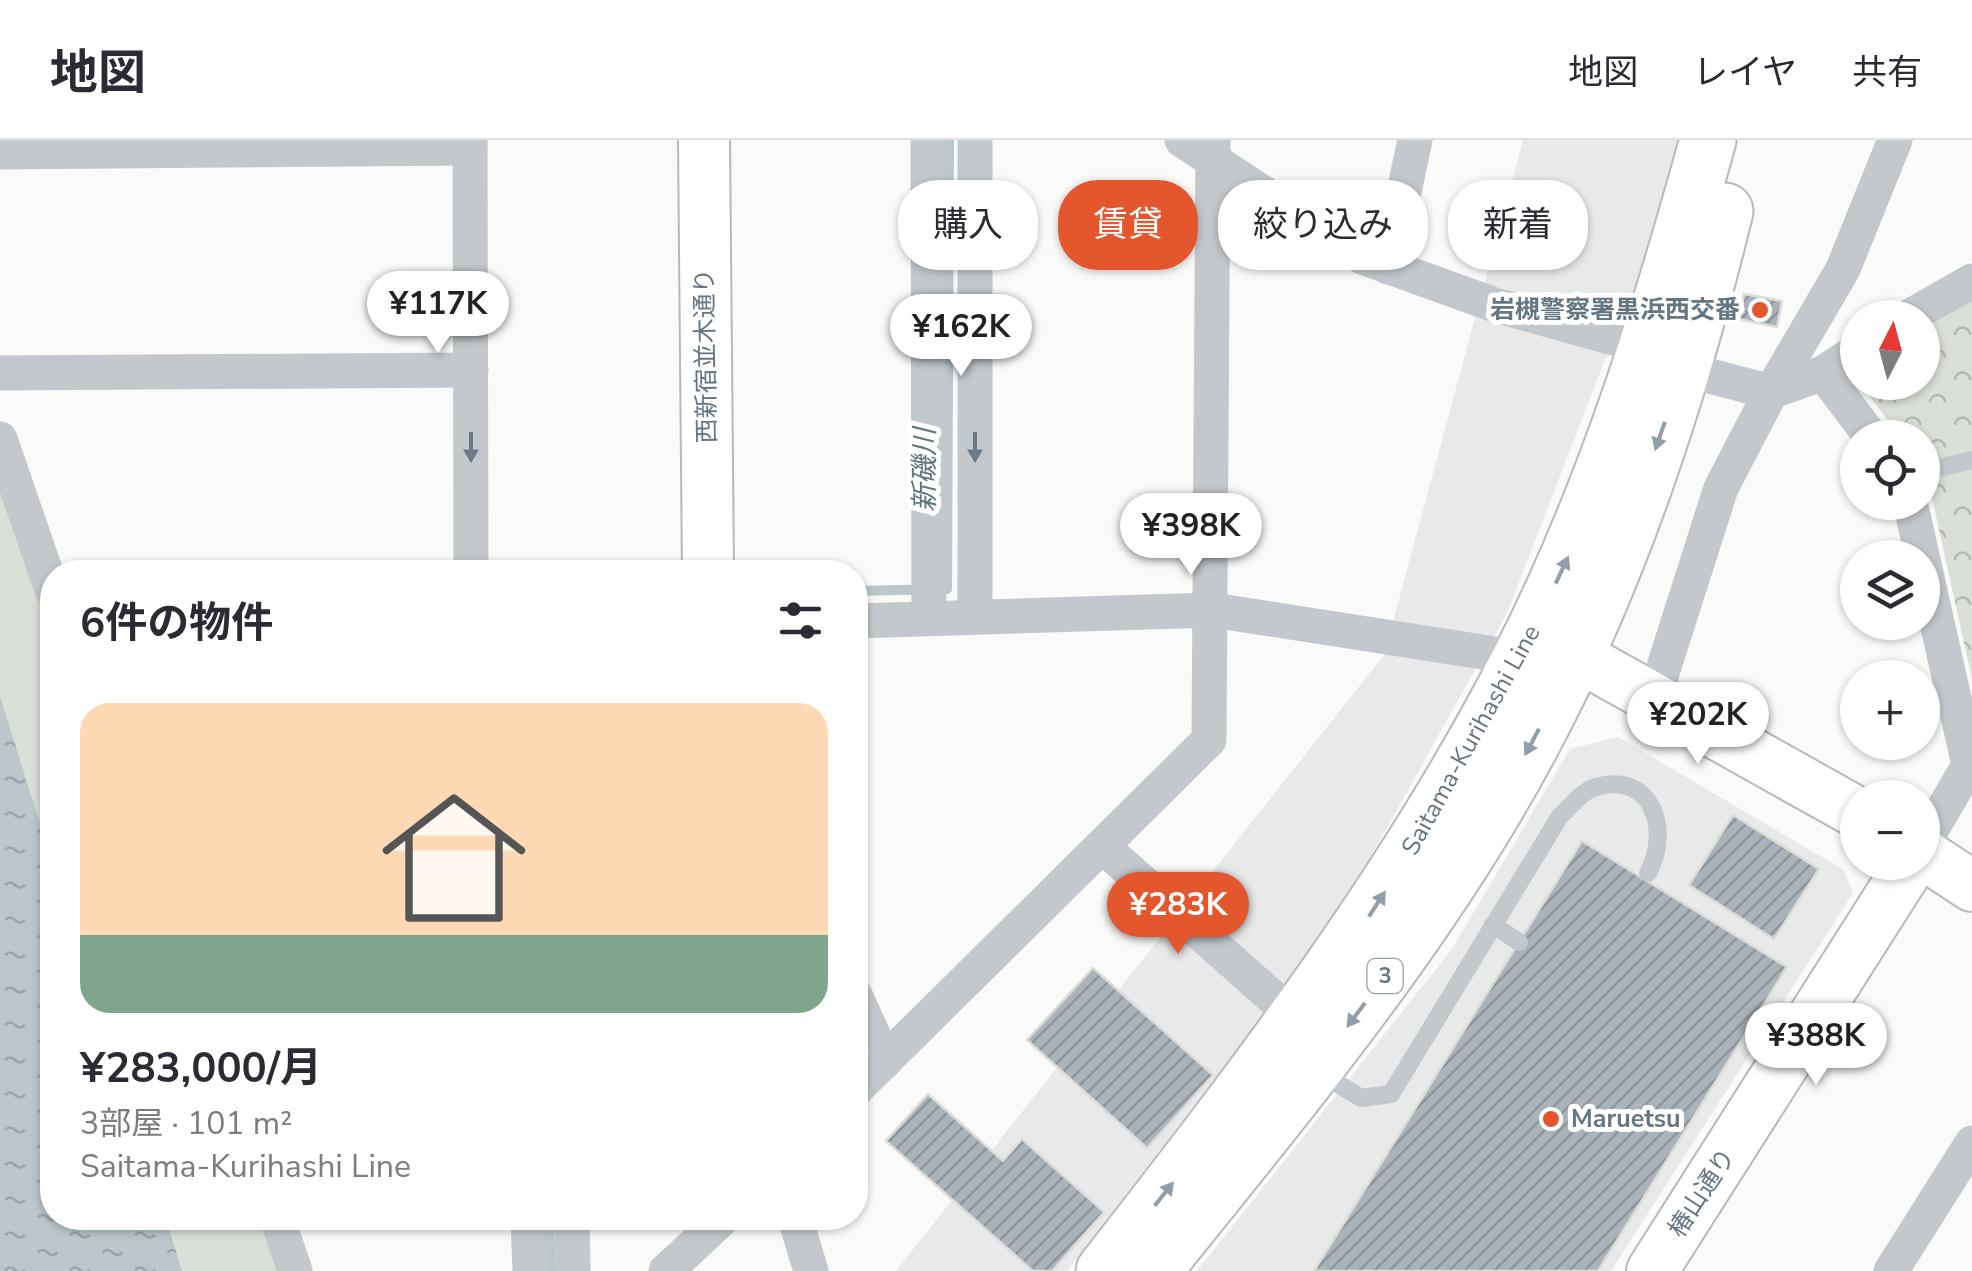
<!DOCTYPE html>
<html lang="ja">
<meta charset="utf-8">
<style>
body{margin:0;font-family:"Nunito Sans","Noto Sans JP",sans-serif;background:#f2f2f3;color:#2b2b33;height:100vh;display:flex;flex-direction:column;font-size:38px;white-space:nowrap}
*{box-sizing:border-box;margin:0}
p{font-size:32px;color:#7c7c81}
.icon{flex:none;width:55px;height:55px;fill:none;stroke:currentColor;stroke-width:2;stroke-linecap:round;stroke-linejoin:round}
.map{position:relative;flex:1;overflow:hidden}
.panel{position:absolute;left:40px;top:420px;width:828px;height:670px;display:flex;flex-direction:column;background:#fff;border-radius:40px;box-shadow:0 2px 8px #0004}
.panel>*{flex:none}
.banner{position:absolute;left:898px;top:40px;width:922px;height:90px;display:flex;gap:20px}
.needle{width:65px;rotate:6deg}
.tools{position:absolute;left:1840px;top:160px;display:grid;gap:20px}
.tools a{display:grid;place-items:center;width:100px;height:100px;border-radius:50%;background:#fff;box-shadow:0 2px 8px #0004;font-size:50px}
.price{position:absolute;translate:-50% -85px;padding:0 22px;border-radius:35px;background:#fff;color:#222;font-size:32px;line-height:65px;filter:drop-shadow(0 2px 5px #0008)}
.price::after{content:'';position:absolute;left:50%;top:60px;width:30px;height:22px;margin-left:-15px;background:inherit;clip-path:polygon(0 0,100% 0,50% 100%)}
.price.current{background:#e4572e;color:#fff}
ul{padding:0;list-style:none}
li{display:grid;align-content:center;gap:20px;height:530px;padding:0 40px}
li+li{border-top:2px solid #e1e1e2}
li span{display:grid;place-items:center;height:310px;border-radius:30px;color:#555}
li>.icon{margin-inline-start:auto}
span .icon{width:180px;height:180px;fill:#fffc;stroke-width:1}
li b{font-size:42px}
h2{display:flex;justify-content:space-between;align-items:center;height:120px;padding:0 40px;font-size:42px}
.chip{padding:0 35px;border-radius:40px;background:#fff;box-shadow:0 2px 8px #0004;font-size:35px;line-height:90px}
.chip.current{background:#e4572e;color:#fff}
header{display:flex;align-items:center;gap:60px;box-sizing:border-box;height:140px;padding:0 50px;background:#fff;border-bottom:2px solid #e1e1e2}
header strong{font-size:48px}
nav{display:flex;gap:55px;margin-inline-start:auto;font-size:35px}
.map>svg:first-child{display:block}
</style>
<header>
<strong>地図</strong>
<nav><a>地図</a><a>レイヤ</a><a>共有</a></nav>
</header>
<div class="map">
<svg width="1972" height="1131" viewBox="0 0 1972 1131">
<defs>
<pattern id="park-crowns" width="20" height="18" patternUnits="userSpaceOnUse" patternTransform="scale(2.5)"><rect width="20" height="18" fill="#dadfd7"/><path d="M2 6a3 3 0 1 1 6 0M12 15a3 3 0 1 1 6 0" fill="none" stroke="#b4b9b4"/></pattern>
<pattern id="water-ripples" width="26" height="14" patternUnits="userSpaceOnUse" patternTransform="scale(2.5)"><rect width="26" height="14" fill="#bbc7cb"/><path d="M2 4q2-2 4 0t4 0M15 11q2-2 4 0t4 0" fill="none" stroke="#9ca6aa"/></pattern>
<pattern id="building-hatch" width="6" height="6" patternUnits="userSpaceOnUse" patternTransform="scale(2.5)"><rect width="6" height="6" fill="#aab3b9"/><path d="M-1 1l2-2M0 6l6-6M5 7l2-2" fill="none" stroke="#8e969c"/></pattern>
</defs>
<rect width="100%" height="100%" fill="#fafaf8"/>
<g fill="#e8e9e9">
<polygon points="1523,0 1680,0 1624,192 1604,222 1508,471 1352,750 1228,927 1067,1131 896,1131 1384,515"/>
<polygon points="1618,597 1844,730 1853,753 1611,1131 1197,1131 1452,809 1570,609"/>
</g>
<g fill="#dadfd7">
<polygon points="0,352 52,497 52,721 0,556"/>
<polygon points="166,1078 262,1078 281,1131 182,1131"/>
</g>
<polygon fill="url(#park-crowns)" points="1972,161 1972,539 1932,358 1923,336 1922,298 1900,297 1860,243 1922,242 1923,190"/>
<polygon fill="url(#water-ripples)" points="0,556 52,721 52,1078 166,1078 182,1131 0,1131"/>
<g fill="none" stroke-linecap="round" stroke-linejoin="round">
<g stroke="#bbc7cb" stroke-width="10">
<polyline points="855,451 947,449 949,0"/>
<polyline points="549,1078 551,1131"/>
</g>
</g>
<g fill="url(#building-hatch)" stroke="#dcdcda" stroke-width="2.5">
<polygon points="1744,154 1782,161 1777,187 1739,179"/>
<polygon points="1733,675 1819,729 1774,799 1689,745"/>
<polygon points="1582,701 1787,827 1598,1131 1314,1131"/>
<polygon points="1093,828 1213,935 1147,1008 1027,900"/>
<polygon points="928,954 1003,1021 1022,999 1104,1072 1052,1131 1033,1131 886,1001"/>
</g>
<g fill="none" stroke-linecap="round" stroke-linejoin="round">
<defs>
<g id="secondary">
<polyline points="704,0 708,432"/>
<polyline points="1534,517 1576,515 1858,673"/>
<polyline points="1922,713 1972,746"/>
<polyline points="1652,1131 1912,722"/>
</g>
<g id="primary">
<path d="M 1104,1131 C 1256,936 1407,740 1520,519 C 1604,355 1659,177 1708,0"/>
<path d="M 1153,1131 C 1288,962 1430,795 1532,603 C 1621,437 1680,254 1725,71"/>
</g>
</defs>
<use href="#secondary" stroke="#b3babf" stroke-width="54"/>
<use href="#primary" stroke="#b5babe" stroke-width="59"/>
<g stroke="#c3c8cc" stroke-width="18">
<polyline points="1922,332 1972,320"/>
<polyline points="1493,785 1519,802"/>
<path d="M 1319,932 L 1361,958 L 1391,954 L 1560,676 C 1570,667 1583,650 1596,647 C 1653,631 1671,691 1648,733"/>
</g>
<g stroke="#c3c8cc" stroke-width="35">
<polyline points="470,0 471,432"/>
<polyline points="928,0 929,477"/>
<polyline points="975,0 975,476"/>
<polyline points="1182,0 1362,117 1495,165 1645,207"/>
<polyline points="0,12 470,8"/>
<polyline points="1388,127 1415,0"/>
<polyline points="1907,178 1972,141"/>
<polyline points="1683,229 1771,252 1843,129 1895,0"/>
<polyline points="0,233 471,230"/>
<polyline points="1823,233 1872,298"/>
<polyline points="0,299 52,450"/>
<polyline points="1910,362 1969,625 1922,706"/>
<polyline points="855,481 1213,470 1521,518"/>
<polyline points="1654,558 1721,348 1771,252 1823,233 1858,210"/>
<polyline points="1103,707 1297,879"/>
<polyline points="855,855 885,921"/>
<polyline points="855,950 1209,600 1213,0"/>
<polyline points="277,1078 295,1131"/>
<polyline points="528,1078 530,1131"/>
<polyline points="572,1078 573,1131"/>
<polyline points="795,1078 811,1131"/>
<polyline points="666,1131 723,1078"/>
<polyline points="1891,1131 1972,1003"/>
</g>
<use href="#secondary" stroke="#fff" stroke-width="50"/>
<use href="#primary" stroke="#fff" stroke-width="55"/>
</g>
<defs><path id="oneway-solid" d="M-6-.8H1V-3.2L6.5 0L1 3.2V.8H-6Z" transform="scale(2.5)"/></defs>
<g fill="#939fa8">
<use href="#oneway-solid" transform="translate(1660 296) rotate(109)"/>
<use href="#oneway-solid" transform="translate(1562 430) rotate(-65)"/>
<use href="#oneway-solid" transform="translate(1532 602) rotate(118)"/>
<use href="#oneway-solid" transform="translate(1377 764) rotate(-57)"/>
<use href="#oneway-solid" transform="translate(1356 875) rotate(127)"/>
<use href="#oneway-solid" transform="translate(1164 1054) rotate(-52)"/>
</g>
<g fill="#6a7a87">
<use href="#oneway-solid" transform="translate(471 307) rotate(90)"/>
<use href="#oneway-solid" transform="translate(975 307) rotate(90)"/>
</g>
<g fill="#e4572e" stroke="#fff" stroke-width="4">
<circle cx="1760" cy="170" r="10"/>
<circle cx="1551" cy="979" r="10"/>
</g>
<g text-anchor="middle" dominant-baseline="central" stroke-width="10" stroke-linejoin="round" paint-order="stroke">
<rect fill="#fff" stroke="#939fa8" stroke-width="2.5" x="1367.5" y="819" width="35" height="34" rx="8"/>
<g font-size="22" font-weight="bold" fill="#657683">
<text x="1385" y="836">3</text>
</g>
<g font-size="25" font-weight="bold" fill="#657683" stroke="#fff" text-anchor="end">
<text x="1740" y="170">岩槻警察署黒浜西交番</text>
<text x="1571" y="979" text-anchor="start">Maruetsu</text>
</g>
<g font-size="25" fill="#657683" stroke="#fff">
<text transform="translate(706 216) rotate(-91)">西新宿並木通り</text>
<text transform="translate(1471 600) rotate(-61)">Saitama-Kurihashi Line</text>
<text transform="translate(1702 1053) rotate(-57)">椿山通り</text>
</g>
<g font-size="28" font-style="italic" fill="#60757c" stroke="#fff">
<text transform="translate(925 330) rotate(-90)">新磯川</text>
</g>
</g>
</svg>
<div class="tools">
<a><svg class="needle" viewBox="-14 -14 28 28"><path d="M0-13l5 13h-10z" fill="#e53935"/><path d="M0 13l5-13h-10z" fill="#7c7c81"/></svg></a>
<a><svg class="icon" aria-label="locate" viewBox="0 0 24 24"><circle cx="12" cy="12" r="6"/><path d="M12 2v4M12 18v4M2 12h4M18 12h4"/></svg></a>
<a><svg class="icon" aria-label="layers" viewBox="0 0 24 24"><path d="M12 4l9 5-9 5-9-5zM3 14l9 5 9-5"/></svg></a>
<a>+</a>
<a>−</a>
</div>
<b class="price" style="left:438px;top:216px">¥117K</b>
<b class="price" style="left:961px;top:239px">¥162K</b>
<b class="price" style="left:1191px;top:438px">¥398K</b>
<b class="price" style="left:1698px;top:627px">¥202K</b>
<b class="price current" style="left:1178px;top:817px">¥283K</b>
<b class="price" style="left:1816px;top:948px">¥388K</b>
<div class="banner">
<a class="chip">購入</a>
<a class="chip current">賃貸</a>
<a class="chip">絞り込み</a>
<a class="chip">新着</a>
</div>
<section class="panel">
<h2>6件の物件<svg class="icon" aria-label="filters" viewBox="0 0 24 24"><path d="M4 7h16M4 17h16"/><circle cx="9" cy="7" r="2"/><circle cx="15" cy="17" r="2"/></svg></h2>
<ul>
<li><span style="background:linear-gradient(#ffd9b3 75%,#7fa58c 0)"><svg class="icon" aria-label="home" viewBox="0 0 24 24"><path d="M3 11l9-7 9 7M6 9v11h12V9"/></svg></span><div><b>¥283,000/月</b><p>3部屋 · 101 m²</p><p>Saitama-Kurihashi Line</p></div></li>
</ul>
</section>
</div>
